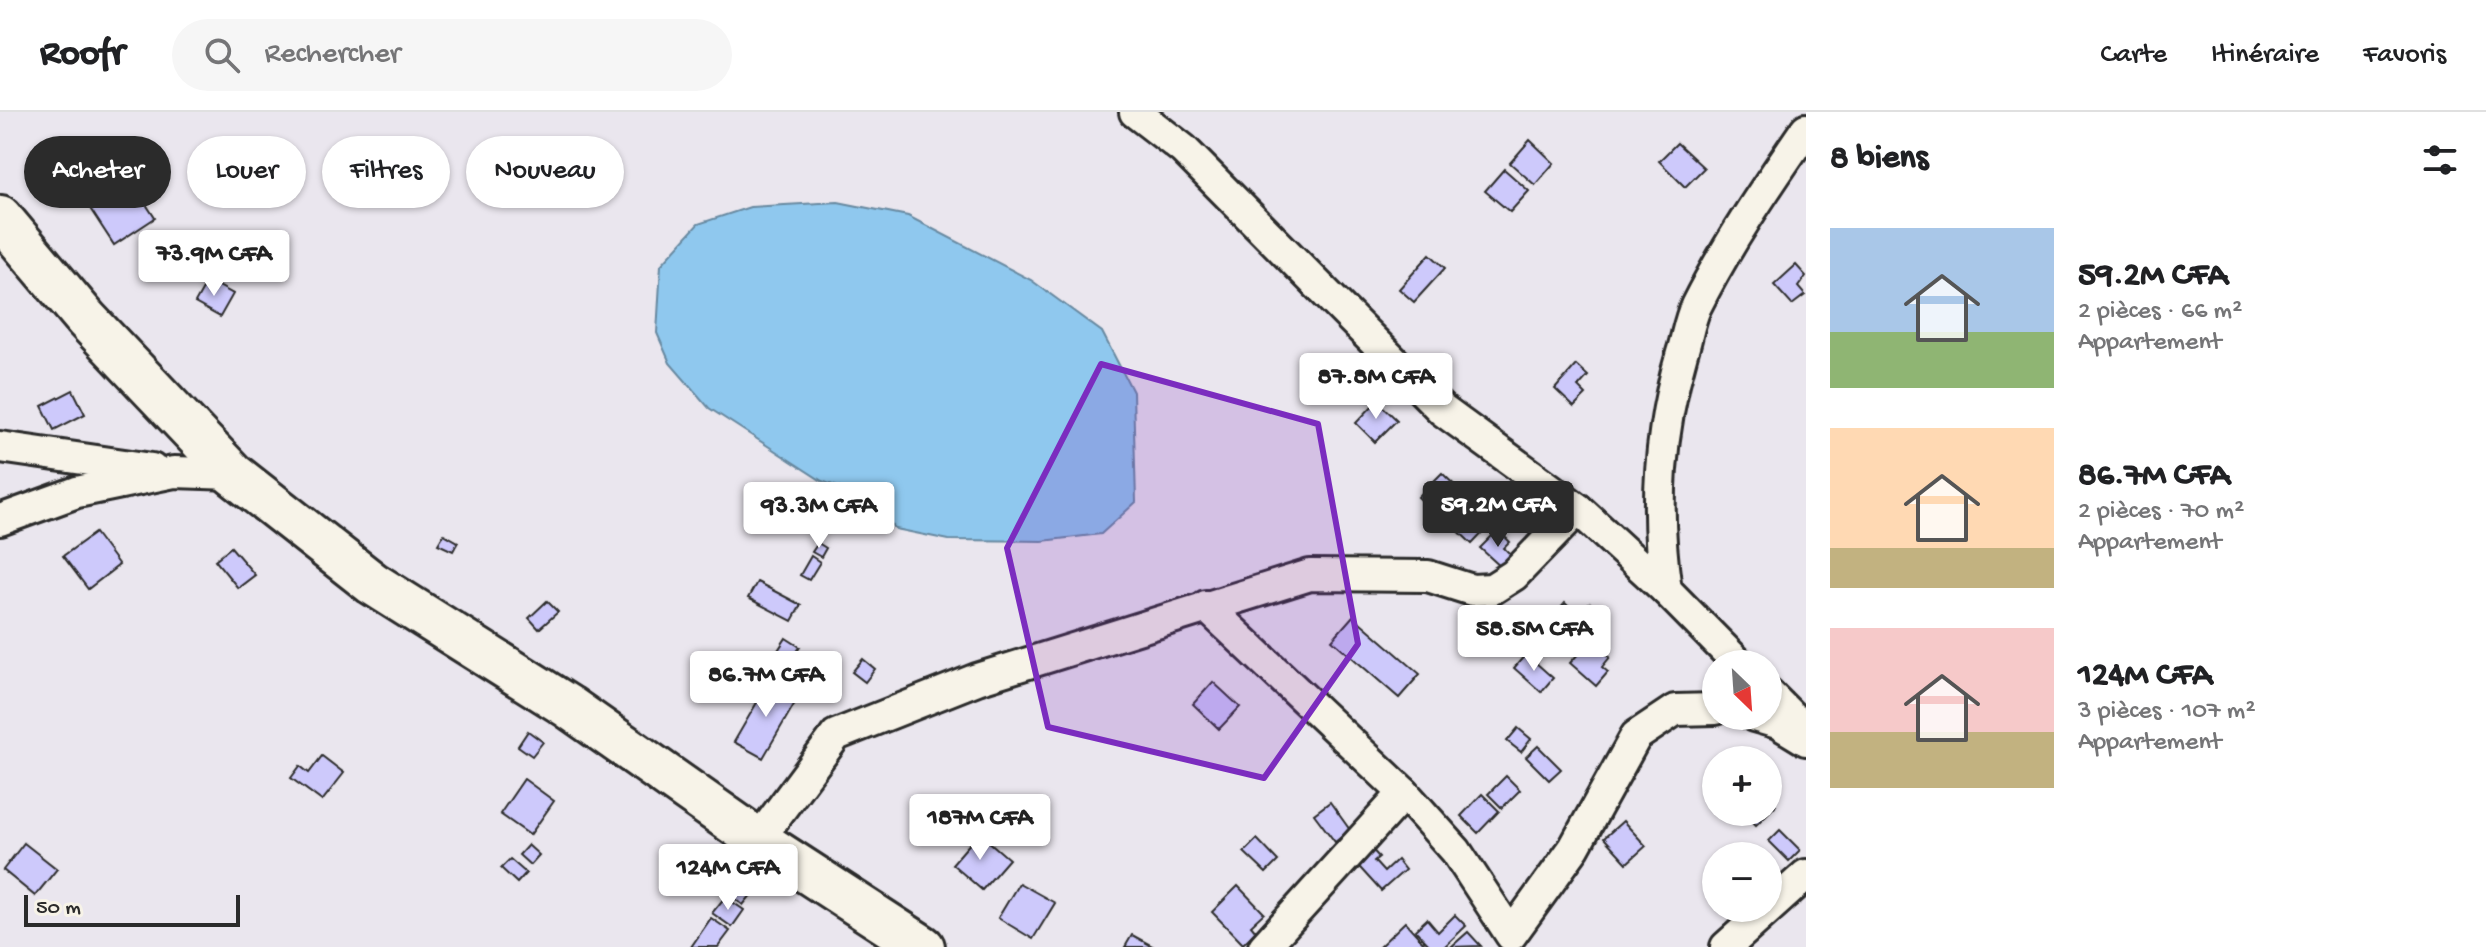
<!DOCTYPE html>
<html lang="fr">
<meta charset="utf-8">
<style>
body{margin:0;font-family:"Gochi Hand",sans-serif;background:#f6f6f6;color:#202124;height:100vh;display:flex;flex-direction:column;font-size:30px;white-space:nowrap}
*{box-sizing:border-box;margin:0}
p{font-size:26px;color:#757577}
.icon{flex:none;width:44px;height:44px;fill:none;stroke:currentColor;stroke-width:2;stroke-linecap:round;stroke-linejoin:round}
.map{position:relative;flex:1;overflow:hidden}
.sheet{display:flex;flex-direction:column;background:#fff;width:680px}
.sheet>*{flex:none}
.banner{position:absolute;left:24px;top:24px;width:760px;height:72px;display:flex;gap:16px}
.needle{width:52px;rotate:155deg}
.fabs{position:absolute;left:1702px;top:538px;display:grid;gap:16px}
.fabs a{display:grid;place-items:center;width:80px;height:80px;border-radius:50%;background:#fff;box-shadow:0 2px 6px #0004;font-size:40px}
.scale{position:absolute;left:24px;bottom:20px;width:216px;box-sizing:border-box;padding-left:8px;border:4px solid #2b2b2b;border-top:0;font-size:22px;line-height:28px;white-space:nowrap;color:#2b2b2b;-webkit-text-stroke:6px #f7f3e8;paint-order:stroke}
.price{position:absolute;translate:-50% -68px;padding:0 18px;border-radius:8px;background:#fff;color:#222;font-size:26px;line-height:52px;filter:drop-shadow(0 2px 4px #0008)}
.price::after{content:'';position:absolute;left:50%;top:48px;width:24px;height:18px;margin-left:-12px;background:inherit;clip-path:polygon(0 0,100% 0,50% 100%)}
.price.current{background:#2b2b2b;color:#fff}
ul{padding:0;list-style:none}
li{display:flex;align-items:center;gap:24px;height:200px;padding:0 24px}
li span{display:grid;place-items:center;flex:none;width:224px;height:160px;border-radius:0px;color:#555}
li>.icon{margin-inline-start:auto}
span .icon{width:96px;height:96px;fill:#fffc;stroke-width:1}
li b{font-size:34px}
h2{display:flex;justify-content:space-between;align-items:center;height:96px;padding:0 24px;font-size:34px}
.tag{padding:0 28px;border-radius:36px;background:#fff;box-shadow:0 2px 6px #0004;font-size:28px;line-height:72px}
.tag.current{background:#2b2b2b;color:#fff}
header{display:flex;align-items:center;gap:48px;box-sizing:border-box;height:112px;padding:0 40px;background:#fff;border-bottom:2px solid #e0e0e0}
header strong{font-size:38px}
nav{display:flex;gap:44px;margin-inline-start:auto;font-size:28px}
.search{width:560px;height:72px;background:#f6f6f6;display:flex;align-items:center;gap:20px;box-sizing:border-box;padding:0 28px;border-radius:44px;color:#757577;font-size:30px}
main{display:flex;flex:1;min-height:0}
.map>svg:first-child{display:block}
</style>
<header>
<strong>Roofr</strong>
<div class="search"><svg class="icon" aria-label="search" viewBox="0 0 24 24"><circle cx="10" cy="10" r="6"/><path d="M15 15l6 6"/></svg>Rechercher</div>
<nav><a>Carte</a><a>Itinéraire</a><a>Favoris</a></nav>
</header>
<main>
<div class="map">
<svg width="1806" height="835" viewBox="0 0 1806 835">
<rect width="100%" height="100%" fill="#eae6ee"/>
<filter id="ink" filterUnits="userSpaceOnUse"><feTurbulence type="fractalNoise" baseFrequency=".0125" numOctaves="2"/><feDisplacementMap in="SourceGraphic" scale="16" xChannelSelector="R" yChannelSelector="G"/><feConvolveMatrix kernelMatrix="1 2 1 2 8 2 1 2 1" color-interpolation-filters="sRGB"/></filter>
<g filter="url(#ink)">
<polygon fill="#8fc8ee" stroke="#6789a0" stroke-width="2" points="838,90 908,104 1031,168 1102,220 1133,280 1136,390 1101,422 1042,429 949,428 896,417 865,385 822,369 709,296 670,251 657,221 661,153 698,112 750,95"/>
<g fill="#cdc9fb" stroke="#2b2b2b" stroke-width="2">
<polygon points="1530,28 1554,51 1535,73 1510,51"/>
<polygon points="1677,31 1704,56 1685,75 1659,49"/>
<polygon points="117,48 155,106 114,133 76,75"/>
<polygon points="1504,57 1529,79 1510,100 1485,79"/>
<polygon points="1430,142 1445,156 1414,190 1399,177"/>
<polygon points="1796,153 1806,164 1798,175 1805,183 1792,193 1774,173"/>
<polygon points="208,168 233,182 220,205 195,191"/>
<polygon points="1576,253 1588,264 1578,275 1586,283 1574,295 1555,277"/>
<polygon points="73,278 85,302 54,318 42,294"/>
<polygon points="1377,289 1397,308 1375,330 1356,311"/>
<polygon points="1442,361 1467,385 1443,409 1418,385"/>
<polygon points="1469,390 1492,411 1472,432 1449,410"/>
<polygon points="1498,418 1510,430 1504,436 1513,445 1502,456 1480,436"/>
<polygon points="95,421 119,453 88,477 63,444"/>
<polygon points="444,422 458,430 453,439 438,432"/>
<polygon points="818,431 826,436 821,445 812,440"/>
<polygon points="231,435 255,463 238,476 215,448"/>
<polygon points="811,444 820,450 809,468 800,463"/>
<polygon points="757,470 801,493 792,509 748,486"/>
<polygon points="547,489 558,500 539,517 529,506"/>
<polygon points="1565,491 1578,504 1590,491 1606,505 1584,530 1554,504"/>
<polygon points="1353,504 1420,562 1399,586 1332,528"/>
<polygon points="786,526 800,535 792,547 803,554 791,572 766,557"/>
<polygon points="1591,528 1610,545 1602,555 1608,560 1596,574 1570,551"/>
<polygon points="1526,542 1553,566 1541,580 1514,556"/>
<polygon points="863,547 875,557 865,570 852,560"/>
<polygon points="770,568 799,584 763,646 734,630"/>
<polygon points="1213,570 1240,595 1219,617 1193,592"/>
<polygon points="1518,616 1531,627 1521,640 1507,629"/>
<polygon points="528,619 543,630 532,644 518,634"/>
<polygon points="1538,634 1561,657 1549,668 1526,645"/>
<polygon points="322,644 344,661 322,689 291,666 300,654 309,661"/>
<polygon points="1506,664 1520,678 1502,696 1488,682"/>
<polygon points="524,667 554,689 530,723 500,702"/>
<polygon points="1482,682 1499,699 1478,721 1461,704"/>
<polygon points="1768,685 1776,693 1756,713 1745,702 1768,700"/>
<polygon points="1330,690 1350,718 1335,730 1314,702"/>
<polygon points="1623,709 1646,734 1627,751 1604,726"/>
<polygon points="1780,718 1800,738 1789,749 1769,729"/>
<polygon points="979,721 1009,747 982,778 952,752"/>
<polygon points="1257,727 1278,749 1266,761 1244,740"/>
<polygon points="24,731 57,757 35,784 3,758"/>
<polygon points="1367,732 1379,745 1374,749 1384,760 1397,748 1405,758 1381,779 1351,746"/>
<polygon points="528,733 539,743 530,753 519,743"/>
<polygon points="510,747 526,761 517,771 501,756"/>
<polygon points="738,760 757,776 743,793 724,777"/>
<polygon points="1019,771 1055,791 1033,827 998,806"/>
<polygon points="1238,774 1264,801 1251,813 1256,819 1243,832 1212,800"/>
<polygon points="725,785 744,798 732,815 712,801"/>
<polygon points="1455,803 1466,814 1444,835 1431,835 1415,818 1427,807 1438,820"/>
<polygon points="711,806 730,819 718,835 691,835"/>
<polygon points="1405,810 1425,832 1423,835 1379,835"/>
<polygon points="1468,820 1481,834 1451,835"/>
<polygon points="1132,823 1154,835 1125,835"/>
</g>
<g fill="none" stroke-linecap="round" stroke-linejoin="round">
<defs>
<g id="street">
<polyline points="1135,0 1183,37 1442,298 1578,397 1666,478 1739,552"/>
<polyline points="0,335 152,357"/>
<polyline points="0,408 77,380 174,360 233,362"/>
<path d="M 1666,478 C 1654,396 1659,320 1682,241 C 1687,226 1689,209 1696,194 C 1727,132 1767,74 1806,17"/>
<polyline points="1206,494 1404,681 1456,739 1511,823 1574,736 1636,624 1675,598 1716,597"/>
<polyline points="1768,581 1802,615"/>
<polyline points="1754,604 1778,611 1806,628"/>
<polyline points="758,728 836,623 977,567 1310,463 1428,464 1472,478 1492,477 1514,463 1578,397"/>
<polyline points="1264,835 1404,681"/>
<polyline points="1726,835 1806,763"/>
</g>
<polyline id="secondary" points="0,105 86,207 233,362 372,471 569,595 758,728 923,835"/>
</defs>
<use href="#street" stroke="#2b2b2b" stroke-width="36"/>
<use href="#secondary" stroke="#2b2b2b" stroke-width="48"/>
<use href="#street" stroke="#f7f3e8" stroke-width="30"/>
<use href="#secondary" stroke="#f7f3e8" stroke-width="42"/>
</g>
</g>
<path fill="#7b2cbf" fill-opacity="0.2" stroke="#7b2cbf" stroke-width="6" stroke-linejoin="round" d="M 1101,252 L 1318,312 L 1358,532 L 1264,666 L 1048,615 L 1007,436 Z"/>
</svg>
<div class="fabs">
<a><svg class="needle" viewBox="-14 -14 28 28"><path d="M0-13l5 13h-10z" fill="#e53935"/><path d="M0 13l5-13h-10z" fill="#757577"/></svg></a>
<a>+</a>
<a>−</a>
</div>
<div class="scale">50 m</div>
<b class="price" style="left:214px;top:186px">73.9M CFA</b>
<b class="price" style="left:1376px;top:309px">87.8M CFA</b>
<b class="price current" style="left:1498px;top:437px">59.2M CFA</b>
<b class="price" style="left:819px;top:438px">93.3M CFA</b>
<b class="price" style="left:1534px;top:561px">58.5M CFA</b>
<b class="price" style="left:766px;top:607px">86.7M CFA</b>
<b class="price" style="left:980px;top:750px">187M CFA</b>
<b class="price" style="left:728px;top:800px">124M CFA</b>
<div class="banner">
<a class="tag current">Acheter</a>
<a class="tag">Louer</a>
<a class="tag">Filtres</a>
<a class="tag">Nouveau</a>
</div>
</div>
<section class="sheet">
<h2>8 biens<svg class="icon" aria-label="filters" viewBox="0 0 24 24"><path d="M4 7h16M4 17h16"/><circle cx="9" cy="7" r="2"/><circle cx="15" cy="17" r="2"/></svg></h2>
<ul>
<li><span style="background:linear-gradient(#a9c7e8 65%,#8fb573 0)"><svg class="icon" aria-label="home" viewBox="0 0 24 24"><path d="M3 11l9-7 9 7M6 9v11h12V9"/></svg></span><div><b>59.2M CFA</b><p>2 pièces · 66 m²</p><p>Appartement</p></div></li>
<li><span style="background:linear-gradient(#ffd9b3 75%,#c2b280 0)"><svg class="icon" aria-label="home" viewBox="0 0 24 24"><path d="M3 11l9-7 9 7M6 9v11h12V9"/></svg></span><div><b>86.7M CFA</b><p>2 pièces · 70 m²</p><p>Appartement</p></div></li>
<li><span style="background:linear-gradient(#f6c9c9 65%,#c2b280 0)"><svg class="icon" aria-label="home" viewBox="0 0 24 24"><path d="M3 11l9-7 9 7M6 9v11h12V9"/></svg></span><div><b>124M CFA</b><p>3 pièces · 107 m²</p><p>Appartement</p></div></li>
</ul>
</section>
</main>
